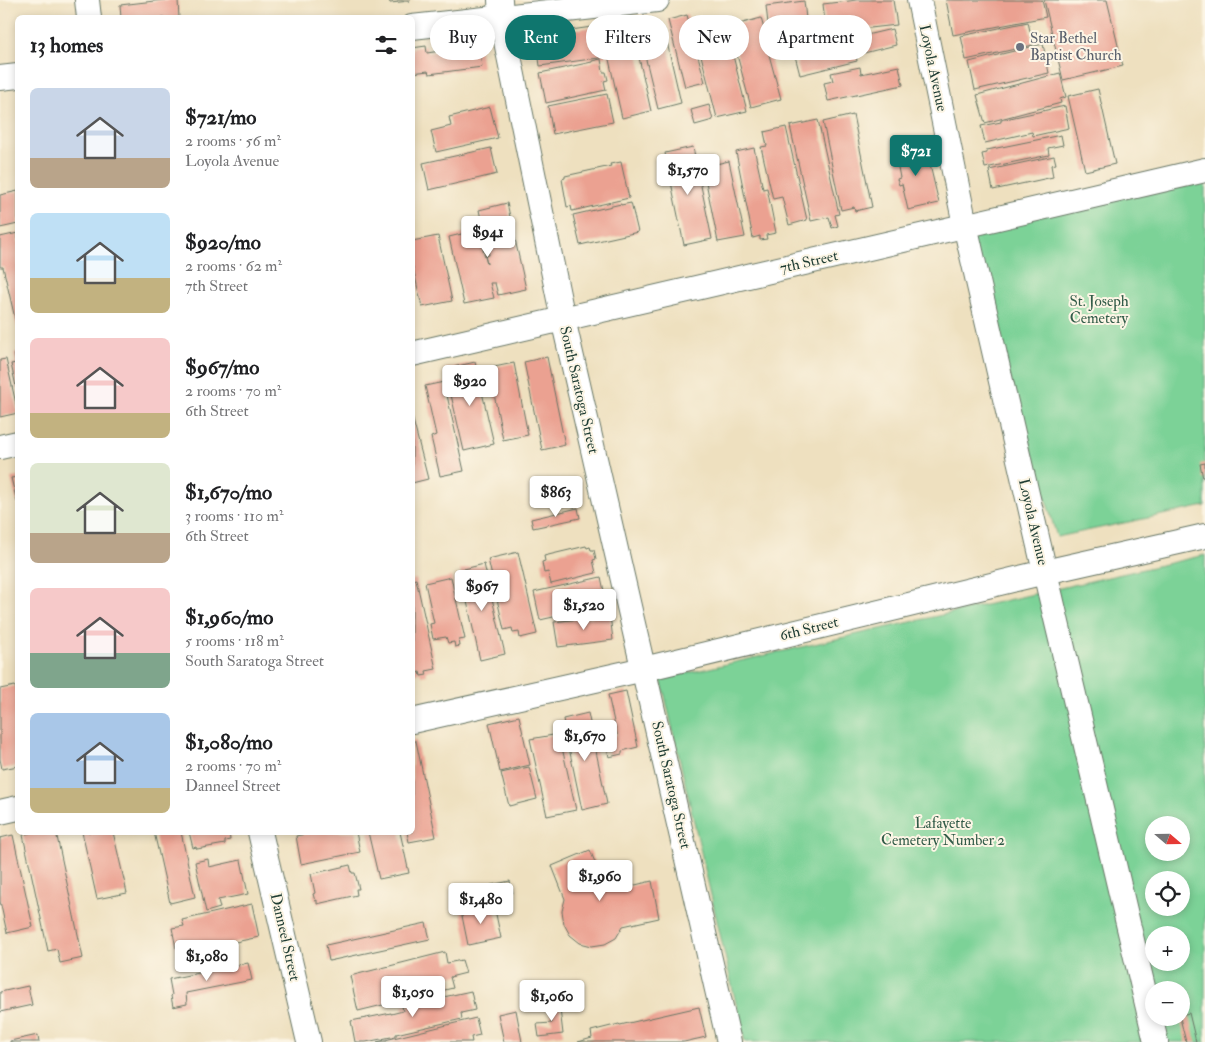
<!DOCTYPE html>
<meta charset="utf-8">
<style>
body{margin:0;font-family:"IM FELL Double Pica",serif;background:#f2f2f2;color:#202124;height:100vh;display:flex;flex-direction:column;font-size:19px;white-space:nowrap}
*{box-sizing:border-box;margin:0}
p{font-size:16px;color:#757577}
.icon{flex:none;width:28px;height:28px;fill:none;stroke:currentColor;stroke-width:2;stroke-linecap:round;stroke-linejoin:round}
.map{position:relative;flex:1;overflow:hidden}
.drawer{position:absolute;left:15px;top:15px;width:400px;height:820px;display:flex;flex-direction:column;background:#fff;border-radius:8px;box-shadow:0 2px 8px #0003}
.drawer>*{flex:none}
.hud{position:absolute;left:430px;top:15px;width:475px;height:45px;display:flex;gap:10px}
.needle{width:32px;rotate:110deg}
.controls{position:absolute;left:1145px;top:816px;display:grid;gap:10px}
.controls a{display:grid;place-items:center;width:45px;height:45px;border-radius:50%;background:#fff;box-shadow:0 2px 8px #0003;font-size:25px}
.price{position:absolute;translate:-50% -42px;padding:0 11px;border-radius:5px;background:#fff;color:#222;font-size:16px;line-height:32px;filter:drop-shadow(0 1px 2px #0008)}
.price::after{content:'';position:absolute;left:50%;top:30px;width:15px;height:11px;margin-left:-8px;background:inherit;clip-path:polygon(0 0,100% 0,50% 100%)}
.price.active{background:#0f766e;color:#fff}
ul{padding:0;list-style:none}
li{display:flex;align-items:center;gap:15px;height:125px;padding:0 15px}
li span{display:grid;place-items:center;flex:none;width:140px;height:100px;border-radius:8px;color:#555}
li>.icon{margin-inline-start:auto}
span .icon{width:60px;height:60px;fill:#fffc;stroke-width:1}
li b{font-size:21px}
h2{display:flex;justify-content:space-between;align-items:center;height:60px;padding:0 15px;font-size:21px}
.tag{padding:0 18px;border-radius:22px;background:#fff;box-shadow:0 2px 8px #0003;font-size:18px;line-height:45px}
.tag.active{background:#0f766e;color:#fff}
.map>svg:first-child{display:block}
</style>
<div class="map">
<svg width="1205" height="1042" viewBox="0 0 1205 1042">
<rect width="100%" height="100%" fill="#fcf5e5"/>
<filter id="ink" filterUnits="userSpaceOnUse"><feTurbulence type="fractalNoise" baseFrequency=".02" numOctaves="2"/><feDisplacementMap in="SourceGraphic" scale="10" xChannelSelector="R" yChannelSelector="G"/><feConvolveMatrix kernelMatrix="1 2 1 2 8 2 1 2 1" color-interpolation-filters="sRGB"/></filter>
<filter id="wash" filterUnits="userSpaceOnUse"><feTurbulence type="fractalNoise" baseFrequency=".0096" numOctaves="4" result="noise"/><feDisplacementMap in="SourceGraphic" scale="20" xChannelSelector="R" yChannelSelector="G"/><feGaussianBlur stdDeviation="1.12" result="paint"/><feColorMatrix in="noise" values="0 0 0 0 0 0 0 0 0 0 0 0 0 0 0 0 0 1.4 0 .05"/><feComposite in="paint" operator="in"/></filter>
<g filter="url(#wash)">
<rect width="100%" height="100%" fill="#eee0bf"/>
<g fill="#7bd297" stroke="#4d8866" fill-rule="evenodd">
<polygon points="1205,183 1205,506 1057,537 965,225"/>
<path d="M 1205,555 L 1205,1042 L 745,1042 L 661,679 ZM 1154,825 L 1181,825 L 1181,852 L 1154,852 ZM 1154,880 L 1181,880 L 1181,908 L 1154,908 ZM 1154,935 L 1181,935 L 1181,962 L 1154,962 ZM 1154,990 L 1181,990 L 1181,1018 L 1154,1018 Z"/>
</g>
<g id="blocks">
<g fill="#eba191">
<polygon points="163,0 178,0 179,18 121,18 120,5"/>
<polygon points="389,0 410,0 410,1 390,3"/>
<polygon points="857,0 893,0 897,25 826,33 823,4"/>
<polygon points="946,0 1042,0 1046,17 953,35"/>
<polygon points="1044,0 1107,0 1123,66 1063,80"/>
<polygon points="804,1 809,45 771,50 766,6"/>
<polygon points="687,15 705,82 685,87 668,20"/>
<polygon points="761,18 764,29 762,29 781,99 751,107 732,36 731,36 728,27"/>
<polygon points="631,22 651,111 622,118 602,28"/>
<polygon points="1028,22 1033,45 966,60 961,36"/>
<polygon points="592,27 593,31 600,30 606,57 540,66 536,35"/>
<polygon points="726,28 747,111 717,118 696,36"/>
<polygon points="664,29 681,103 658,109 640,35"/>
<polygon points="892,29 896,45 856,55 857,61 800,75 794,52"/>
<polygon points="1043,44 1049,73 975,90 969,62"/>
<polygon points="479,45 482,67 429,74 428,71 412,73 412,48 426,46 427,53"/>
<polygon points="601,59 603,72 606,72 608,80 604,81 606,90 546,103 540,73 592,62 592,61"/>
<polygon points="899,66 903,85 828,101 824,83 833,81 831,73 860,67 861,74"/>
<polygon points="1060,73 1066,97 1060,99 1061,103 985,123 977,95"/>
<polygon points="1098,89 1115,164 1085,171 1068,96"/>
<polygon points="607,94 613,122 553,134 548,106"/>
<polygon points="709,105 713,120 695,125 691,110"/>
<polygon points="1065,106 1069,128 1033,136 1032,132 985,143 981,126 1001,122 1001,120"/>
<polygon points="490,107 498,138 436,152 431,131 451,126 449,117"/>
<polygon points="853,115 872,207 855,211 854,207 841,210 823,122"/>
<polygon points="818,120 839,214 835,215 838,226 832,228 829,217 811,221 790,126"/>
<polygon points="786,127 807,220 789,225 782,197 773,199 761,147 767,146 764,132"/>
<polygon points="1061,135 1063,145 1048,148 1049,155 985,168 982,154 987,153 987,150"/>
<polygon points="925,144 939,203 908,210 902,184 899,185 897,179 900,178 895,151"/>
<polygon points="693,147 712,239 684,245 665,153"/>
<polygon points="491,148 497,174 429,190 423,163"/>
<polygon points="754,148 763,189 767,188 776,233 766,235 767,239 760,240 760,236 753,238 736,152"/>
<polygon points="1054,156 1056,164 1051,165 1053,177 993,190 989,170"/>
<polygon points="729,161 745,237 718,242 703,167"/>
<polygon points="621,162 629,198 572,211 571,206 567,207 562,179 565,178 565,176 611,166 610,164"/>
<polygon points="18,191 18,224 0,228 0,195"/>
<polygon points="507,203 526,289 498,295 495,283 490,283 494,298 464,304 449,237 478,230 487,264 485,256 489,255 479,210"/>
<polygon points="631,203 638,232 580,245 573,215 621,204 621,205"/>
<polygon points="18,233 18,327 17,327 3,267 0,267 0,237"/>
<polygon points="438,236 452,301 422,307 412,263 412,241"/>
<polygon points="18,352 18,391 17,391 11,364 16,363 14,353"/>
<polygon points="547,357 565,445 542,450 524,362"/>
<polygon points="6,359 18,413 0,417 0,360"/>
<polygon points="475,362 494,444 464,451 445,369"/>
<polygon points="514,363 528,435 503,440 489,368"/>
<polygon points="444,382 464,471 440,476 431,437 436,435 425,386"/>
<polygon points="412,416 428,479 412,483"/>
<polygon points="1205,463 1205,478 1203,478 1200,464"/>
<polygon points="18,477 18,502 17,502 11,478"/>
<polygon points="578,508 580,518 533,528 531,519"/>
<polygon points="586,546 587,548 590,547 591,550 594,550 596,559 593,560 596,573 551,584 548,572 544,573 542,562 545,561 544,556"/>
<polygon points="518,552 537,634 520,638 519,632 513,633 512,628 504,630 488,559"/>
<polygon points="484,564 505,654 480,660 460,570"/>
<polygon points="451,577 465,639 459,640 460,646 455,647 454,642 448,643 446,637 433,639 430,624 434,623 425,583"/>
<polygon points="601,577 607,605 540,620 534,592"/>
<polygon points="416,579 436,669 426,671 427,675 421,676 420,672 412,674 412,580"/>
<polygon points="610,615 613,640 558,647 554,622"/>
<polygon points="15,686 18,696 18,766 2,769 0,759 0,689"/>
<polygon points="626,691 638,747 622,751 622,754 609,757 605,738 617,735 608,695"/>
<polygon points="588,713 607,804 582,810 563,719"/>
<polygon points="519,716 530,765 500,772 489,723"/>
<polygon points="559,734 576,810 547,816 530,739"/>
<polygon points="412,741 416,741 436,837 409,842 407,832 412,832"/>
<polygon points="529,767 537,799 509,806 501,773"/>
<polygon points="33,832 56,832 83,958 60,963 57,949 48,951 23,835"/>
<polygon points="82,832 113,832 127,893 97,899"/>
<polygon points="154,832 181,832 195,897 170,903"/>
<polygon points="189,832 229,832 230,840 225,841 225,844 197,849 196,847 193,848"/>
<polygon points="314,832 356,832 360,852 301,864 296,836"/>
<polygon points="368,832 400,832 409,873 379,879"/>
<polygon points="13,835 33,927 7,933 0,901 0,838"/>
<polygon points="590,850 604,884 609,885 614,890 652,881 659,918 623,926 616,938 605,944 592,946 580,943 570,935 564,924 562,911 565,899 552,866"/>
<polygon points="208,859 209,867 241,860 248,894 218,900 220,908 206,912 195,862"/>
<polygon points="350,865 352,873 355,873 359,889 356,889 357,895 317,904 317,900 315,901 313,894 315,893 311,874"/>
<polygon points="510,881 513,893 494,897 491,885"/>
<polygon points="252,904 259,937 189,952 188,945 176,948 172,928 184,926 182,920"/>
<polygon points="494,905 501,938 468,945 461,911"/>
<polygon points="426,923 430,939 329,961 326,945"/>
<polygon points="445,952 447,963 462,960 466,973 450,977 453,988 358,1011 350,976"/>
<polygon points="248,963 252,980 186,993 187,1004 173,1007 171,996 172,995 169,979"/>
<polygon points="28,986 32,1005 0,1012 0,992"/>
<polygon points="471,991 475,1010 461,1013 462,1019 396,1034 396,1036 366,1042 355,1042 351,1021 391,1013 391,1014 403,1011 402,1006"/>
<polygon points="559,1001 563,1034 539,1037 537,1024 552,1023 549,1002"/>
<polygon points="699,1007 706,1037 684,1042 578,1042 592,1038 591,1031 619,1024 620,1025"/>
<polygon points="516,1010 522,1042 504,1042 498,1014"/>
<polygon points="1189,1013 1196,1042 1186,1042 1180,1018 1181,1018 1181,1015"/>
<polygon points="476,1018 480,1035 471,1037 472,1042 377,1042"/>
<polygon points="38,1035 39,1042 10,1042 10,1041"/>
</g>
</g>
</g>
<g filter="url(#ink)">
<use href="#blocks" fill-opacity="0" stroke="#677665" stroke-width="1"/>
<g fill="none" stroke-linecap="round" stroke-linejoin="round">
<defs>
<g id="minor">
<polyline points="87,0 89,18"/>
<polyline points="500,0 501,17 563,319 729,1042"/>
<polyline points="919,0 965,225 1045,572 1156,1042"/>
<polyline points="412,27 657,0"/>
<polyline points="0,78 18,76"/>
<polyline points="412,354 1205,170"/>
<polyline points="0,447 18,443"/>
<polyline points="412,721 644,669 1045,572 1205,536"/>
<polyline points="0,812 18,808"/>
<polyline points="260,832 309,1042"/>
</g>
</defs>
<use href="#minor" stroke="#677665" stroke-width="26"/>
<use href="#minor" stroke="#fff" stroke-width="24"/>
</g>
</g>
<circle fill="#6b7280" stroke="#fcf5e5" stroke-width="2" cx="1020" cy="47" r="5"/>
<g text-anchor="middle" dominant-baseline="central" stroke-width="4" stroke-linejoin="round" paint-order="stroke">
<g font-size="15" fill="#5b616d" stroke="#fcf5e5" text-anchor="start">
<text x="1030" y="38">Star Bethel<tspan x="1030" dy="17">Baptist Church</tspan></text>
</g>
<g font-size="15" fill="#1f3d34" stroke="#fcf5e5">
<text transform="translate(933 68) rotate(78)">Loyola Avenue</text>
<text transform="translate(809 262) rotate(-13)">7th Street</text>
<text transform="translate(579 390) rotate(77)">South Saratoga Street</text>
<text transform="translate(1033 522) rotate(77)">Loyola Avenue</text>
<text transform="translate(809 629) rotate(-14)">6th Street</text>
<text transform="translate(671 785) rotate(77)">South Saratoga Street</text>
<text transform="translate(285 937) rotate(77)">Danneel Street</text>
</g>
<g font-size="15" fill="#315b48" stroke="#fcf5e5">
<text x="1099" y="301">St. Joseph<tspan x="1099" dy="17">Cemetery</tspan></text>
<text x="943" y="823">Lafayette<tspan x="943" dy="17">Cemetery Number 2</tspan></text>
</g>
</g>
</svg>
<div class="controls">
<a><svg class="needle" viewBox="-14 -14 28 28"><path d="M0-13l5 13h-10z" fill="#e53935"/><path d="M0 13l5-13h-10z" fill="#757577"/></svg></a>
<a><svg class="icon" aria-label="locate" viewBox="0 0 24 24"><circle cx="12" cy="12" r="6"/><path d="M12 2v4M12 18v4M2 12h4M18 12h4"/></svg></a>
<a>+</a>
<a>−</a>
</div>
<b class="price active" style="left:916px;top:177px">$721</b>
<b class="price" style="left:688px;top:196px">$1,570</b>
<b class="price" style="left:488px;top:258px">$941</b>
<b class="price" style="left:470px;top:407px">$920</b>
<b class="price" style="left:556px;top:518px">$863</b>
<b class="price" style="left:482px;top:612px">$967</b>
<b class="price" style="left:584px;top:631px">$1,520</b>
<b class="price" style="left:585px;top:762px">$1,670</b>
<b class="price" style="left:600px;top:902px">$1,960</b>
<b class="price" style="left:481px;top:925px">$1,480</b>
<b class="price" style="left:207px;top:982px">$1,080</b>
<b class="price" style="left:413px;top:1018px">$1,050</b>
<b class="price" style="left:552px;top:1022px">$1,060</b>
<div class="hud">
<a class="tag">Buy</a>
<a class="tag active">Rent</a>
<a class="tag">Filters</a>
<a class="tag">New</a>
<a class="tag">Apartment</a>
</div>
<section class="drawer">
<h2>13 homes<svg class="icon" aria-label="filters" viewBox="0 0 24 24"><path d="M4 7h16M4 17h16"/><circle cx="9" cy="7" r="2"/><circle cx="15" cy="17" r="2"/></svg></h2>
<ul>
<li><span style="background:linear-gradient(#c9d6e8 70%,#b9a48a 0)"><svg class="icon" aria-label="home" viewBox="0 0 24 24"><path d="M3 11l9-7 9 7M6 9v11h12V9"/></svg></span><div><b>$721/mo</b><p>2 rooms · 56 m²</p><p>Loyola Avenue</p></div></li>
<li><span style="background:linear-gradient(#bfe0f5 65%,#c2b280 0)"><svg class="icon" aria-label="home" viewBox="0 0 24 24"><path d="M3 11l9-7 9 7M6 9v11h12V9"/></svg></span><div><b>$920/mo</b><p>2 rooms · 62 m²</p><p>7th Street</p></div></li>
<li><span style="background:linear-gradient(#f6c9c9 75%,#c2b280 0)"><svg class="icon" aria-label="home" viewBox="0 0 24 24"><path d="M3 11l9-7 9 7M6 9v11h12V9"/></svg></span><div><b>$967/mo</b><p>2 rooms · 70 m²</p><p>6th Street</p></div></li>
<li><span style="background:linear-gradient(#dfe7d0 70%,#b9a48a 0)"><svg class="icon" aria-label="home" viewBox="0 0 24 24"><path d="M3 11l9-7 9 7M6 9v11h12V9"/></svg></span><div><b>$1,670/mo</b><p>3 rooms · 110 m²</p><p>6th Street</p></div></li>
<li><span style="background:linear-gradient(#f6c9c9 65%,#7fa58c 0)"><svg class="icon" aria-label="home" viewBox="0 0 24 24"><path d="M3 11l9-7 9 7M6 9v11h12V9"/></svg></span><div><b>$1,960/mo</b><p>5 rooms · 118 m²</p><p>South Saratoga Street</p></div></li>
<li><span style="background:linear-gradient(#a9c7e8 75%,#c2b280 0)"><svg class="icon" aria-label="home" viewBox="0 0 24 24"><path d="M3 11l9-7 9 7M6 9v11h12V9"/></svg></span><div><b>$1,080/mo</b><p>2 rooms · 70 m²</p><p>Danneel Street</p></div></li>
</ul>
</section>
</div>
